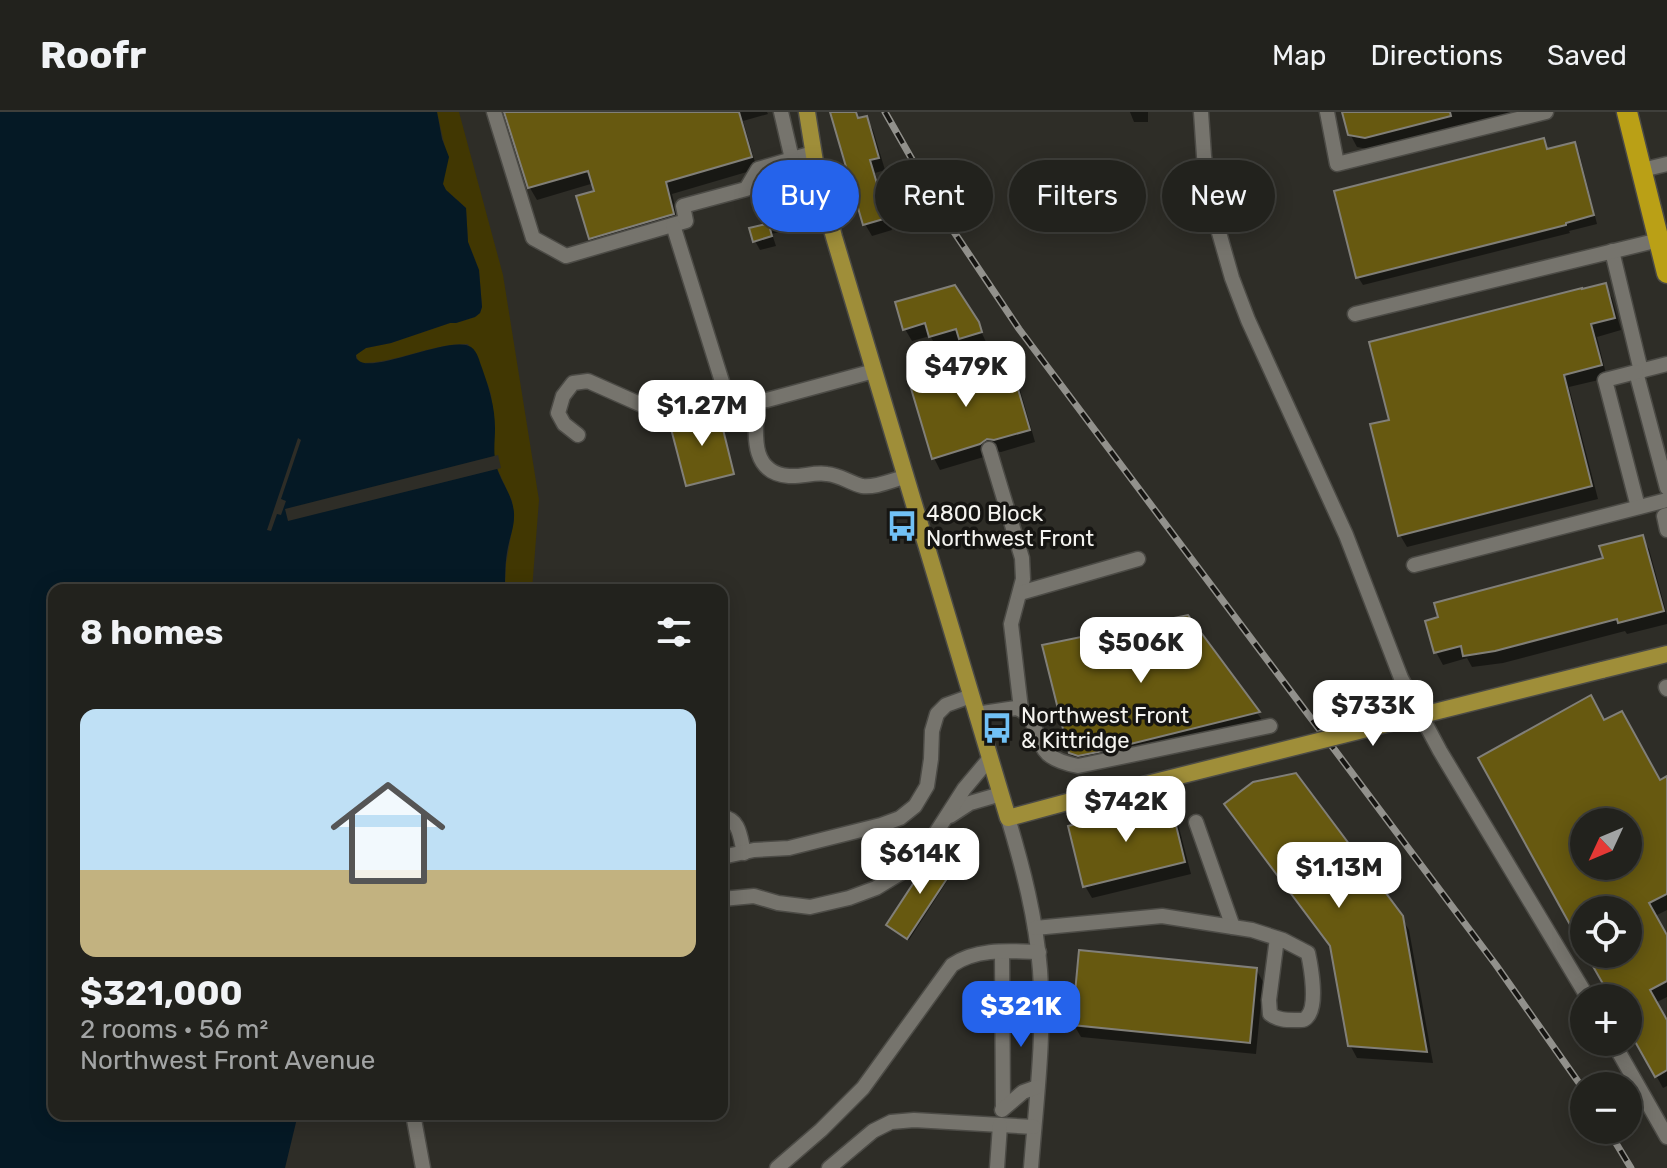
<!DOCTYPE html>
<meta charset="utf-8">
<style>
body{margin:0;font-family:Rubik,sans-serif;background:#2e2f2a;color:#f1f3f6;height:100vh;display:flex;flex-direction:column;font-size:30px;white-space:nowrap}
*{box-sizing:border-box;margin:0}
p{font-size:26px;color:#a2a4a4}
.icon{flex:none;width:44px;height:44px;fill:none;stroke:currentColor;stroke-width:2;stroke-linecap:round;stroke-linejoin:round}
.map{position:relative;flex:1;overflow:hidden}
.panel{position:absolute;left:48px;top:472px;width:680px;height:536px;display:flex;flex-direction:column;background:#22221d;border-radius:16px;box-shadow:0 4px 20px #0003,0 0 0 2px #3f3f3b}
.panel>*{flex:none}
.top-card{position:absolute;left:752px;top:48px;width:760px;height:72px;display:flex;gap:16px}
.needle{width:52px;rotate:226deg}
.controls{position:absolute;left:1570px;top:696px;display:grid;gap:16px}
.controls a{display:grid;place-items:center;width:72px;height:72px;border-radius:50%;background:#22221d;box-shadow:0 4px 20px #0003,0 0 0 2px #3f3f3b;font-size:40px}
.price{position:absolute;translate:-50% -68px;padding:0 18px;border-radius:16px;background:#fff;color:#222;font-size:26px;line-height:52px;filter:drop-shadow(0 2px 4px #0008)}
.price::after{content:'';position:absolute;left:50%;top:48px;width:24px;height:18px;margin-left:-12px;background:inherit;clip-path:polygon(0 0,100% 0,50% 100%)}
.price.on{background:#2563eb;color:#fff}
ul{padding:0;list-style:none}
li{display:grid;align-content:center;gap:16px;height:424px;padding:0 32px}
li span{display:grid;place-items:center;height:248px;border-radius:16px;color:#555}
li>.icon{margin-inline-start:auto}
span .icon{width:144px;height:144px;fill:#fffc;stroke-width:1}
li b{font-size:34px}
h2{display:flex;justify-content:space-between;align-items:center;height:96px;padding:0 32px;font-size:34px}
.chip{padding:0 28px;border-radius:36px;background:#22221d;box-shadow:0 4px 20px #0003,0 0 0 2px #3f3f3b;font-size:28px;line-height:72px}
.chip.on{background:#2563eb;color:#fff}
header{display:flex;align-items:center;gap:48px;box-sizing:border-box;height:112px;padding:0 40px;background:#22221d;border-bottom:2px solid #3f3f3b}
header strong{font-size:38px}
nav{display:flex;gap:44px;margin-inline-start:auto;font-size:28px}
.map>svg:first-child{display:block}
</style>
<header>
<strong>Roofr</strong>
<nav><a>Map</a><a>Directions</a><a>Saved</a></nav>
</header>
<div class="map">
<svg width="1667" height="1056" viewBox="0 0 1667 1056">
<rect width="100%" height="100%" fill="#2e2d27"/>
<path fill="#413702" d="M 437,0 L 459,0 L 503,163 L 539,388 L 532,478 L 505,478 L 506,452 L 514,406 L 512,389 L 496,354 L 493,338 L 495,316 L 491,283 L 488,273 L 468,232 C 432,231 398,251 361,251 L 358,249 L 356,242 L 366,236 L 391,231 L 450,211 L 456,211 L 475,205 L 480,201 L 482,195 L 479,158 L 468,130 L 466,96 L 446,78 L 443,72 L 446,40 Z"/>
<path fill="#051925" d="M 0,0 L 437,0 L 442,27 L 449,45 L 443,72 L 446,78 L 466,96 L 468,130 L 479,158 L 482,195 L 480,201 L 475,205 L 456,211 L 450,211 L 391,231 L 366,236 L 356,243 C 356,245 356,247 358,248 C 371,263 451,222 471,235 C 478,240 479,249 482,256 C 489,276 495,295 495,316 C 495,329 493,340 496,353 C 501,371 515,386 514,405 C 514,415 510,425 508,435 C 505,449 505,464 505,478 L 54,478 L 54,1002 L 298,1002 L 285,1056 L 0,1056 Z"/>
<g fill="#2e2d27">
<polygon points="298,326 301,328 281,387 286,389 281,403 277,402 271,419 267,418"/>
<polygon points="498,343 501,356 288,409 285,397"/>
</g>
<g fill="#0007" fill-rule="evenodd">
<polygon points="507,0 767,0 768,2 743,9 757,57 672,82 680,114 598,138 591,126 596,80 594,71 537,88 530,76"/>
<polygon points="832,0 857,0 860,8 866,6 873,18 885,58 875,61 880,76 881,76 888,88 892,99 887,100 892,118 872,124 865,112"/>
<polygon points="1130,0 1148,0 1148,10 1134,10"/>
<polygon points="1344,0 1529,0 1373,38 1357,35 1350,22"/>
<polygon points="1543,29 1549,38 1574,32 1579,40 1597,112 1569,119 1570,121 1363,173 1358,165"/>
<polygon points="771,73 776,82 786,118 772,122 776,134 760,138 755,129 769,113"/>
<polygon points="1605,173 1612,186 1621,218 1597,225 1607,266 1569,275 1598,387 1407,435 1400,423 1392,309"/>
<polygon points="897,192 977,211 987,232 968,238 963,229 938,237 930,224 912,229 905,217"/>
<polygon points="939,248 948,265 958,261 966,275 1012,262 1019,274 1035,330 1001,340 994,339 987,344 940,358 934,346 923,272"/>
<polygon points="1642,425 1649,437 1667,503 1667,512 1627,522 1625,519 1503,551 1472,555 1467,546 1443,553 1436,540 1605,448"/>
<polygon points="1187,505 1265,612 1078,653 1070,641"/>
<path d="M 1604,611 L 1660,670 L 1667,666 L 1667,798 L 1655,804 L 1667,827 L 1667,885 L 1655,891 L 1667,912 L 1667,974 L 1663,976 L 1628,913 L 1628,886 L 1613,886 L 1589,842 L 1628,842 L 1628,798 L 1584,798 L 1584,833 L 1481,646 ZM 1584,710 L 1628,710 L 1628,754 L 1584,754 Z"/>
<polygon points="1169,692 1176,704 1191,762 1092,786 1085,774"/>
<polygon points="1234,705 1401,805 1409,818 1433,951 1357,946 1350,933 1333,838"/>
<polygon points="954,755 955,757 909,828 889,815 888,813 935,756"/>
<polygon points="1256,857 1263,870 1256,942 1081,925 1074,913"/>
</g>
<g fill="#675910" stroke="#817f78" stroke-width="2" fill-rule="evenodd">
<polygon points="504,0 739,0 752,45 666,70 674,102 589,127 576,84 594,79 588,59 528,76"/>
<polygon points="830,0 856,0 858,6 867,4 879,46 870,48 878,75 882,74 886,87 882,88 887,106 863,113"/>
<polygon points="1342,0 1450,0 1451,4 1365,26 1348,23"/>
<polygon points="1544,26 1547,37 1575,30 1594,103 1566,111 1566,113 1356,166 1334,79"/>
<polygon points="772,71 783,109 769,113 772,124 753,130 749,116 766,112 757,79 759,74"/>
<polygon points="1606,171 1615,206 1591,212 1602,253 1564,263 1592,374 1398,424 1370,312 1389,308 1369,230 1582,176 1582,177"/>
<polygon points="955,173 979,210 982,220 959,227 956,217 929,225 925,211 903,218 895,190"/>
<polygon points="940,246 945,263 959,259 964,274 1013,260 1030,318 994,328 987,327 980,332 932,347 910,273 921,270 916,253"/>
<polygon points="719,301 734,362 686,374 669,309 694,303"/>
<polygon points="1643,423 1664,499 1618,511 1617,507 1495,539 1463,544 1461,534 1434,541 1425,509 1438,505 1434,491 1603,446 1599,434"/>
<polygon points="1188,503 1260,600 1098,640 1078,644 1069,641 1042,533"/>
<path d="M 1591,583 L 1604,608 L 1622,599 L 1660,668 L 1667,664 L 1667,782 L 1649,791 L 1667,823 L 1667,869 L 1650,878 L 1667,908 L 1667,958 L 1655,965 L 1628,917 L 1628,886 L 1611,886 L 1586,842 L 1628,842 L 1628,798 L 1584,798 L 1584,838 L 1478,646 ZM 1584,710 L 1628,710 L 1628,754 L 1584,754 Z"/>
<polygon points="1296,661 1403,804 1427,940 1348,934 1330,834 1224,692 1253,670"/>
<polygon points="1170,689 1185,750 1083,775 1068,714"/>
<polygon points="941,743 956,753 907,827 886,813 928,749 934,753"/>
<polygon points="1079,838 1257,856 1250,931 1072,913"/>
</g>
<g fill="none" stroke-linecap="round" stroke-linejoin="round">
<defs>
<g id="minor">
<polyline points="494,0 533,126 566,144 686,109 683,94 746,77 758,57 813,41"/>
<polyline points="781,0 792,47"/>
<polyline points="1201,0 1204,44 1208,74 1218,117 1232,166 1248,208 1346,423 1401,566 1440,639 1588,886"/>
<polyline points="1327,0 1337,52 1546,0"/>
<polyline points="1642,58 1667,52"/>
<polyline points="673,113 724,276"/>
<polyline points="1612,139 1641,259"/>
<polyline points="1355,202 1659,128"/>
<polyline points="1667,252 1636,260 1667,376"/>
<polyline points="1636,260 1605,268 1638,395"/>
<path d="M 757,289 C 756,318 748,361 789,364 C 802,365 814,360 827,362 C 840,363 850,371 862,374 C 876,376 892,368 905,365"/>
<polyline points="578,323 564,312 558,301 563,284 573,271 588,269 642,293 697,293 767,288 874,259"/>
<polyline points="989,337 1022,446 1023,467 1011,512 1021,597"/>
<polyline points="1667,403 1664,404 1667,418"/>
<polyline points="1414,453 1667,388"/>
<polyline points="1020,481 1138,447"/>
<polyline points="1666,575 1667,577"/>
<path d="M 976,602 L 1016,596 C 1038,602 1034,629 1048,642 C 1056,649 1068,652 1078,654 L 1270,614"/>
<polyline points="950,704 970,691 1001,682"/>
<path d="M 722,705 C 740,707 740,725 744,741"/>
<path d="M 1008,706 C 1023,756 1036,806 1040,858 C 1045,923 1036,991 1031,1056"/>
<polyline points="1196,710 1233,815"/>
<polyline points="722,745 754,738 789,736 881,713 900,706 915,694 927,674 931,647 932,619 937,602 946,593 971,584"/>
<polyline points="722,787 754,784 778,791 810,795 849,786 876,776 899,762 930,730 964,677 990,646"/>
<path d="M 1035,816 L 1162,804 L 1252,818 L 1283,828 L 1308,841 C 1311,855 1318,894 1307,905 C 1304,909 1300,908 1295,908 C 1286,908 1278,908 1270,902 L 1269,888 L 1277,826"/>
<polyline points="1002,840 1003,996"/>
<polyline points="1613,930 1667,1025"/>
<polyline points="1002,998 1023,980 1037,975"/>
<polyline points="413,1002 423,1056"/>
<path d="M 777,1056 L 821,1018 L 863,976 L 952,853 C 977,836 1009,839 1039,840"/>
<polyline points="829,1056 873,1019 891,1010 914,1008 1034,1015"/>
<polyline points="997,1056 1000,1013"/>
</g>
<g id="major">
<polyline points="807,0 816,56 834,125 1008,706 1071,689 1135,675"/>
<polyline points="1602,558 1667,542"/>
</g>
<polyline id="highway" points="1627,0 1667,161"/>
</defs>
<use href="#minor" stroke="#4c4b46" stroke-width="17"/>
<use href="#major" stroke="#4c4b46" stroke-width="19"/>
<use href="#highway" stroke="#4c4b46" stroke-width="23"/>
<use href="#minor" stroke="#76746d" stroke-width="14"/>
<use href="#major" stroke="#9f8e39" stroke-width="16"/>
<use href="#highway" stroke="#baa016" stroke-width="20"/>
<defs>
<g id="rail">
<polyline points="885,0 950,114 1019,217 1496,853 1584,978"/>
<polyline points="1608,1018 1631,1056"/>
</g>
</defs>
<use href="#rail" stroke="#92918c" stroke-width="7"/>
<use href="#rail" stroke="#161512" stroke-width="4" stroke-dasharray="12" stroke-linecap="butt"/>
<defs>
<polyline id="major-bridge" points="1135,675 1602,558"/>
</defs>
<use href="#major-bridge" stroke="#4c4b46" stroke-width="19" stroke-linecap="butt"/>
<use href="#major-bridge" stroke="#9f8e39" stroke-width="16"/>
</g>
<defs>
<symbol id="bus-bare" viewBox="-9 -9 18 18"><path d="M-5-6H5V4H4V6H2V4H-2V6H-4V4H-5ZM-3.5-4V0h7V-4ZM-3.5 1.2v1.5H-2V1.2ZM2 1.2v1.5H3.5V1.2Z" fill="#71c1f5" stroke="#161512" stroke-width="2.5" paint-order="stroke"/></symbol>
</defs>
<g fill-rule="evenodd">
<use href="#bus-bare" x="880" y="392" width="44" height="44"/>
<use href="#bus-bare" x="975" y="594" width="44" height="44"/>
</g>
<g text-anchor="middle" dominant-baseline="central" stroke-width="7" stroke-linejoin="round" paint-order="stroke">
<g font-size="22" fill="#f5f4f0" stroke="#161512" text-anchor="start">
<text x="926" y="401">4800 Block<tspan x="926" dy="25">Northwest Front</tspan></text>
<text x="1021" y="603">Northwest Front<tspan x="1021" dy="25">&amp; Kittridge</tspan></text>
</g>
</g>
</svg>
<div class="controls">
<a><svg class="needle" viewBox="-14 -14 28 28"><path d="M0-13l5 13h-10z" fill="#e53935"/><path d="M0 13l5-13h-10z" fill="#a2a4a4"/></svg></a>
<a><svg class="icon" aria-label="locate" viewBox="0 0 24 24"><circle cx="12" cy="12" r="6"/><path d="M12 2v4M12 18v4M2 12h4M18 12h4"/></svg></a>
<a>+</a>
<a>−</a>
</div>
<b class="price" style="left:966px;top:297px">$479K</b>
<b class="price" style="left:702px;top:336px">$1.27M</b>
<b class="price" style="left:1141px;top:573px">$506K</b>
<b class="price" style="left:1373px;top:636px">$733K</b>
<b class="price" style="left:1126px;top:732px">$742K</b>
<b class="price" style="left:920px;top:784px">$614K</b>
<b class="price" style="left:1339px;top:798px">$1.13M</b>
<b class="price on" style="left:1021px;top:937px">$321K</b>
<div class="top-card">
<a class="chip on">Buy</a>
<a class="chip">Rent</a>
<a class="chip">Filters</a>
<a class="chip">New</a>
</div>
<section class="panel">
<h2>8 homes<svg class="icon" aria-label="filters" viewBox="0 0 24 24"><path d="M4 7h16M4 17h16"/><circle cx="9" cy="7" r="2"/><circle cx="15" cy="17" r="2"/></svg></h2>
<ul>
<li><span style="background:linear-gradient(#bfe0f5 65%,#c2b280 0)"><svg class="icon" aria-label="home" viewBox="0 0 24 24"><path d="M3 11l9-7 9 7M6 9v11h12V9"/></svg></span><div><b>$321,000</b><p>2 rooms · 56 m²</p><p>Northwest Front Avenue</p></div></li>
</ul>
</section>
</div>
